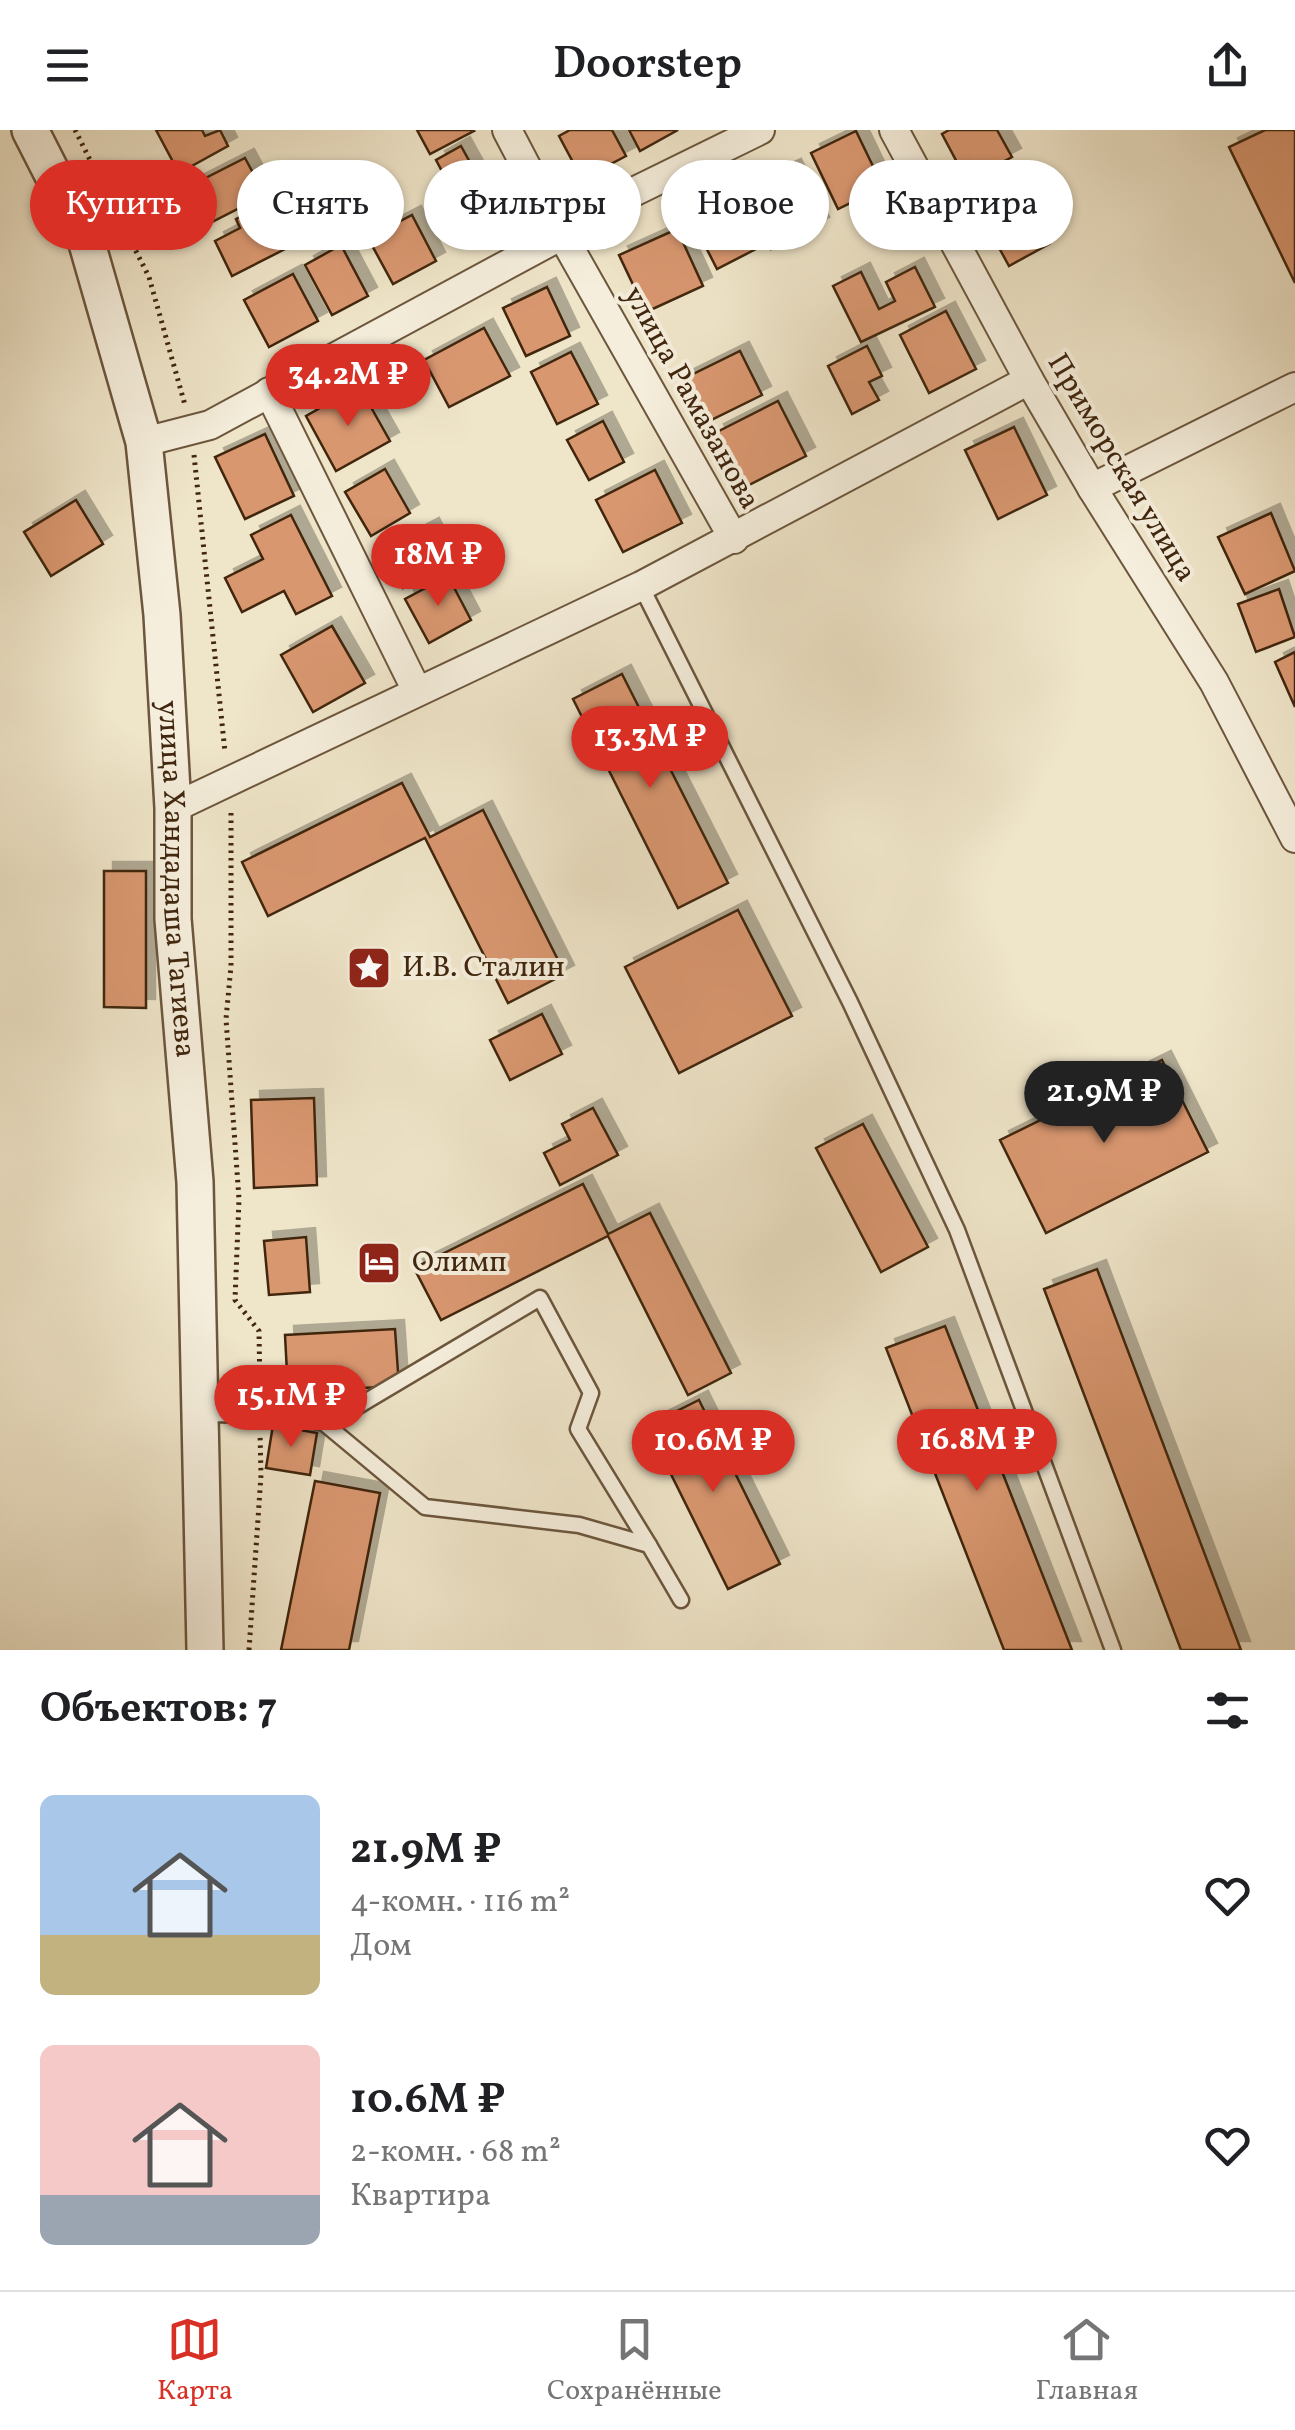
<!DOCTYPE html>
<html lang="ru">
<meta charset="utf-8">
<style>
body{margin:0;font-family:Vollkorn,serif;background:#f6f6f6;color:#202124;height:100vh;display:flex;flex-direction:column;font-size:38px;white-space:nowrap}
*{box-sizing:border-box;margin:0}
p{font-size:32px;color:#757577}
.icon{flex:none;width:55px;height:55px;fill:none;stroke:currentColor;stroke-width:2;stroke-linecap:round;stroke-linejoin:round}
.map{position:relative;height:1520px;overflow:hidden}
.details{display:flex;flex-direction:column;background:#fff;flex:1}
.details>*{flex:none}
.hud{position:absolute;left:30px;top:30px;width:1235px;height:90px;display:flex;gap:20px}
.price{position:absolute;translate:-50% -85px;padding:0 22px;border-radius:35px;background:#d93025;color:#fff;font-size:32px;line-height:65px;filter:drop-shadow(0 2px 5px #0008)}
.price::after{content:'';position:absolute;left:50%;top:60px;width:30px;height:22px;margin-left:-15px;background:inherit;clip-path:polygon(0 0,100% 0,50% 100%)}
.price.on{background:#222;color:#fff}
ul{padding:0;list-style:none}
li{display:flex;align-items:center;gap:30px;height:250px;padding:0 40px}
li span{display:grid;place-items:center;flex:none;width:280px;height:200px;border-radius:15px;color:#555}
li>.icon{margin-inline-start:auto}
span .icon{width:120px;height:120px;fill:#fffc;stroke-width:1}
li b{font-size:42px}
h2{display:flex;justify-content:space-between;align-items:center;height:120px;padding:0 40px;font-size:42px}
.pill{padding:0 35px;border-radius:45px;background:#fff;box-shadow:0 2px 8px #0004;font-size:35px;line-height:90px}
.pill.on{background:#d93025;color:#fff}
header{display:flex;justify-content:space-between;align-items:center;height:130px;padding:0 40px;background:#fff;font-size:45px;font-weight:600}
.tab-bar{display:flex;justify-content:space-around;align-items:center;height:140px;border-top:2px solid #e0e0e0;background:#fff;font-size:28px;color:#757577}
.tab-bar a{display:grid;justify-items:center;gap:5px}
.tab-bar .on{color:#d93025}
.map>svg:first-child{display:block}
</style>
<header><svg class="icon" aria-label="menu" viewBox="0 0 24 24"><path d="M4 6h16M4 12h16M4 18h16"/></svg>Doorstep<svg class="icon" aria-label="share" viewBox="0 0 24 24"><path d="M12 15V3M7 8l5-5 5 5M5 13v7h14v-7"/></svg></header>
<div class="map">
<svg width="1295" height="1520" viewBox="0 0 1295 1520">
<defs>
<filter id="shadow"><feDropShadow dx="9" dy="-9" stdDeviation="0" flood-color="#0004"/></filter>
</defs>
<rect width="100%" height="100%" fill="#efe5c9"/>
<filter id="stains"><feTurbulence type="fractalNoise" baseFrequency=".002" numOctaves="4"/><feColorMatrix values="0 0 0 0 .2 0 0 0 0 .09 0 0 0 0 .02 0 0 0 .5 -.17"/></filter>
<radialGradient id="worn" r=".72"><stop offset=".6" stop-color="#630" stop-opacity="0"/><stop offset="1" stop-color="#630" stop-opacity=".3"/></radialGradient>
<g fill="#d9976f" stroke="#40260e" stroke-width="2.5" filter="url(#shadow)">
<polygon points="156,0 202,0 205,6 220,0 228,16 179,43"/>
<polygon points="417,0 473,0 474,1 430,24"/>
<polygon points="570,0 612,0 626,26 582,49 559,6"/>
<polygon points="629,0 678,0 640,21"/>
<polygon points="949,0 997,0 1012,27 967,51 942,4"/>
<polygon points="1265,0 1295,0 1295,153 1229,17"/>
<polygon points="856,1 883,57 838,79 811,23"/>
<polygon points="461,16 503,92 461,115 436,68 452,60 436,30"/>
<polygon points="245,28 265,65 206,95 186,58"/>
<polygon points="792,38 820,96 771,119 744,60"/>
<polygon points="1013,50 1049,114 1009,136 974,72"/>
<polygon points="732,71 756,119 717,139 692,90"/>
<polygon points="269,72 291,116 232,146 215,111 240,98 236,89"/>
<polygon points="412,85 436,131 393,154 368,108"/>
<polygon points="677,99 703,156 646,182 619,125"/>
<polygon points="341,115 368,166 332,185 305,135"/>
<polygon points="915,137 935,177 861,212 833,156 861,142 879,179 895,171 886,152"/>
<polygon points="293,144 318,191 269,217 244,170"/>
<polygon points="547,157 570,206 526,226 503,178"/>
<polygon points="946,181 976,239 929,263 900,205"/>
<polygon points="484,198 510,246 449,277 424,230"/>
<polygon points="867,216 882,246 869,252 879,270 852,284 828,236"/>
<polygon points="740,221 762,265 705,293 683,249"/>
<polygon points="571,222 598,274 557,294 531,242"/>
<polygon points="359,256 390,311 336,341 306,286"/>
<polygon points="778,271 806,326 743,358 715,303"/>
<polygon points="603,291 624,332 589,350 567,310"/>
<polygon points="1014,297 1047,365 998,389 965,320"/>
<polygon points="265,304 294,366 245,389 215,327"/>
<polygon points="385,339 410,383 371,406 345,362"/>
<polygon points="655,340 682,393 623,422 596,370"/>
<polygon points="76,370 103,414 51,446 24,402"/>
<polygon points="1271,383 1295,441 1245,464 1218,407"/>
<polygon points="291,385 332,466 296,484 284,461 242,482 225,448 263,429 251,405"/>
<polygon points="430,397 449,434 403,458 384,421"/>
<polygon points="448,446 471,490 429,513 405,469"/>
<polygon points="1279,459 1295,507 1256,522 1238,474"/>
<polygon points="332,496 365,553 313,582 281,525"/>
<polygon points="1295,522 1295,577 1275,532"/>
<polygon points="622,544 728,753 678,778 573,569"/>
<polygon points="402,653 430,707 483,680 565,844 508,873 425,708 268,786 242,732"/>
<polygon points="104,741 146,741 146,878 104,877"/>
<polygon points="738,780 792,886 679,943 625,837"/>
<polygon points="542,884 562,924 510,950 490,910"/>
<polygon points="1162,930 1208,1022 1046,1103 1000,1010"/>
<polygon points="314,968 317,1055 254,1058 251,970"/>
<polygon points="593,978 618,1025 560,1055 544,1023 570,1010 562,994"/>
<polygon points="863,994 928,1117 881,1142 816,1018"/>
<polygon points="583,1054 608,1104 650,1083 731,1243 688,1265 608,1106 441,1190 414,1138"/>
<polygon points="306,1107 310,1162 269,1165 264,1111"/>
<polygon points="1097,1139 1241,1520 1181,1520 1044,1159"/>
<polygon points="945,1196 1072,1520 1004,1520 886,1218"/>
<polygon points="395,1199 399,1256 288,1262 285,1205"/>
<polygon points="699,1270 780,1434 728,1459 647,1296"/>
<polygon points="273,1295 317,1303 310,1345 266,1338"/>
<polygon points="315,1351 380,1363 349,1520 281,1520"/>
</g>
<g fill="none" stroke-linecap="round" stroke-linejoin="round">
<defs>
<g id="service">
<polyline points="641,456 850,872 957,1100 1113,1520"/>
<polyline points="201,1284 286,1285 324,1293 425,1377 579,1395 649,1415 681,1470"/>
<polyline points="324,1293 343,1285 540,1168 591,1263 578,1299 649,1415"/>
</g>
<g id="minor">
<polyline points="507,0 562,105 734,409"/>
<polyline points="894,0 1029,250 1092,358 1214,552 1295,708"/>
<polyline points="269,262 417,561"/>
<polyline points="144,312 210,295 562,105 613,72 760,0"/>
<polyline points="1092,358 1295,257"/>
<polyline points="173,678 641,456 1029,250"/>
</g>
<g id="tertiary">
<path id="s1" d="M 30,0 L 86,110 L 144,312 L 162,485 L 173,678 L 173,789 L 195,1052 L 205,1520"/>
</g>
</defs>
<use href="#service" stroke="#6c563d" stroke-width="19"/>
<use href="#minor" stroke="#6c563d" stroke-width="32"/>
<use href="#tertiary" stroke="#6c563d" stroke-width="40"/>
<g stroke="#40260e" stroke-width="5" stroke-dasharray="2.5 5" stroke-linecap="butt">
<polyline points="75,0 149,147 185,275"/>
<polyline points="194,325 225,622"/>
<polyline points="231,683 231,836 226,889 239,1069 235,1170 259,1201 260,1262"/>
<polyline points="249,1520 261,1345 260,1303"/>
</g>
<use href="#service" stroke="#f5eedc" stroke-width="14"/>
<use href="#minor" stroke="#f5eedc" stroke-width="28"/>
<use href="#tertiary" stroke="#f5eedc" stroke-width="35"/>
</g>
<defs>
<symbol id="sight-square" viewBox="-11 -11 22 22"><rect x="-9" y="-9" width="18" height="18" rx="4" fill="#8f2418" stroke="#f5eedc"/><path d="M0-6L1.8-2.2L6-1.7L2.9 1.2L3.7 5.4L0 3.3L-3.7 5.4L-2.9 1.2L-6-1.7L-1.8-2.2Z" fill="#fff"/></symbol>
<symbol id="hotel-square" viewBox="-11 -11 22 22"><rect x="-9" y="-9" width="18" height="18" rx="4" fill="#8f2418" stroke="#f5eedc"/><path d="M-6-4.5h1.5V1H6V5H4.5V3h-9V5H-6ZM-4 0a1.8 1.8 0 1 1 3.6 0ZM.5 0V-2.5h3Q6-2.5 6 0Z" fill="#fff"/></symbol>
</defs>
<g fill-rule="evenodd">
<use href="#sight-square" x="344" y="813" width="50" height="50"/>
<use href="#hotel-square" x="354" y="1108" width="50" height="50"/>
</g>
<g text-anchor="middle" dominant-baseline="central" stroke-width="8" stroke-linejoin="round" paint-order="stroke">
<g font-size="30" fill="#40260e" stroke="#f5eedc">
<text transform="translate(691 268) rotate(61)">улица Рамазанова</text>
<text transform="translate(1121 338) rotate(59)">Приморская улица</text>
<text stroke="none"><textPath href="#s1" startOffset="772">улица Хандадаша Тагиева</textPath></text>
</g>
<g font-size="30" fill="#40260e" stroke="#f5eedc" text-anchor="start">
<text x="402" y="838">И.В. Сталин</text>
<text x="412" y="1133">Олимп</text>
</g>
</g>
<rect width="100%" height="100%" filter="url(#stains)"/>
<rect width="100%" height="100%" fill="url(#worn)"/>
</svg>
<b class="price" style="left:348px;top:299px">34.2M ₽</b>
<b class="price" style="left:438px;top:479px">18M ₽</b>
<b class="price" style="left:650px;top:661px">13.3M ₽</b>
<b class="price on" style="left:1104px;top:1016px">21.9M ₽</b>
<b class="price" style="left:291px;top:1320px">15.1M ₽</b>
<b class="price" style="left:977px;top:1364px">16.8M ₽</b>
<b class="price" style="left:713px;top:1365px">10.6M ₽</b>
<div class="hud">
<a class="pill on">Купить</a>
<a class="pill">Снять</a>
<a class="pill">Фильтры</a>
<a class="pill">Новое</a>
<a class="pill">Квартира</a>
</div>
</div>
<section class="details">
<h2>Объектов: 7<svg class="icon" aria-label="filters" viewBox="0 0 24 24"><path d="M4 7h16M4 17h16"/><circle cx="9" cy="7" r="2"/><circle cx="15" cy="17" r="2"/></svg></h2>
<ul>
<li><span style="background:linear-gradient(#a9c7e8 70%,#c2b280 0)"><svg class="icon" aria-label="home" viewBox="0 0 24 24"><path d="M3 11l9-7 9 7M6 9v11h12V9"/></svg></span><div><b>21.9M ₽</b><p>4-комн. · 116 m²</p><p>Дом</p></div><svg class="icon" aria-label="heart" viewBox="0 0 24 24"><path d="M12 20l-8-8c-3-5 5-10 8-4 3-6 11-1 8 4z"/></svg></li>
<li><span style="background:linear-gradient(#f6c9c9 75%,#9aa5b1 0)"><svg class="icon" aria-label="home" viewBox="0 0 24 24"><path d="M3 11l9-7 9 7M6 9v11h12V9"/></svg></span><div><b>10.6M ₽</b><p>2-комн. · 68 m²</p><p>Квартира</p></div><svg class="icon" aria-label="heart" viewBox="0 0 24 24"><path d="M12 20l-8-8c-3-5 5-10 8-4 3-6 11-1 8 4z"/></svg></li>
</ul>
</section>
<nav class="tab-bar">
<a class="on"><svg class="icon" aria-label="map" viewBox="0 0 24 24"><path d="M3 6l6-2 6 2 6-2v14l-6 2-6-2-6 2zM9 4v14M15 6v14"/></svg>Карта</a>
<a><svg class="icon" aria-label="saved" viewBox="0 0 24 24"><path d="M7 4h10v16l-5-4-5 4z"/></svg>Сохранённые</a>
<a><svg class="icon" aria-label="home" viewBox="0 0 24 24"><path d="M3 11l9-7 9 7M6 9v11h12V9"/></svg>Главная</a>
</nav>
